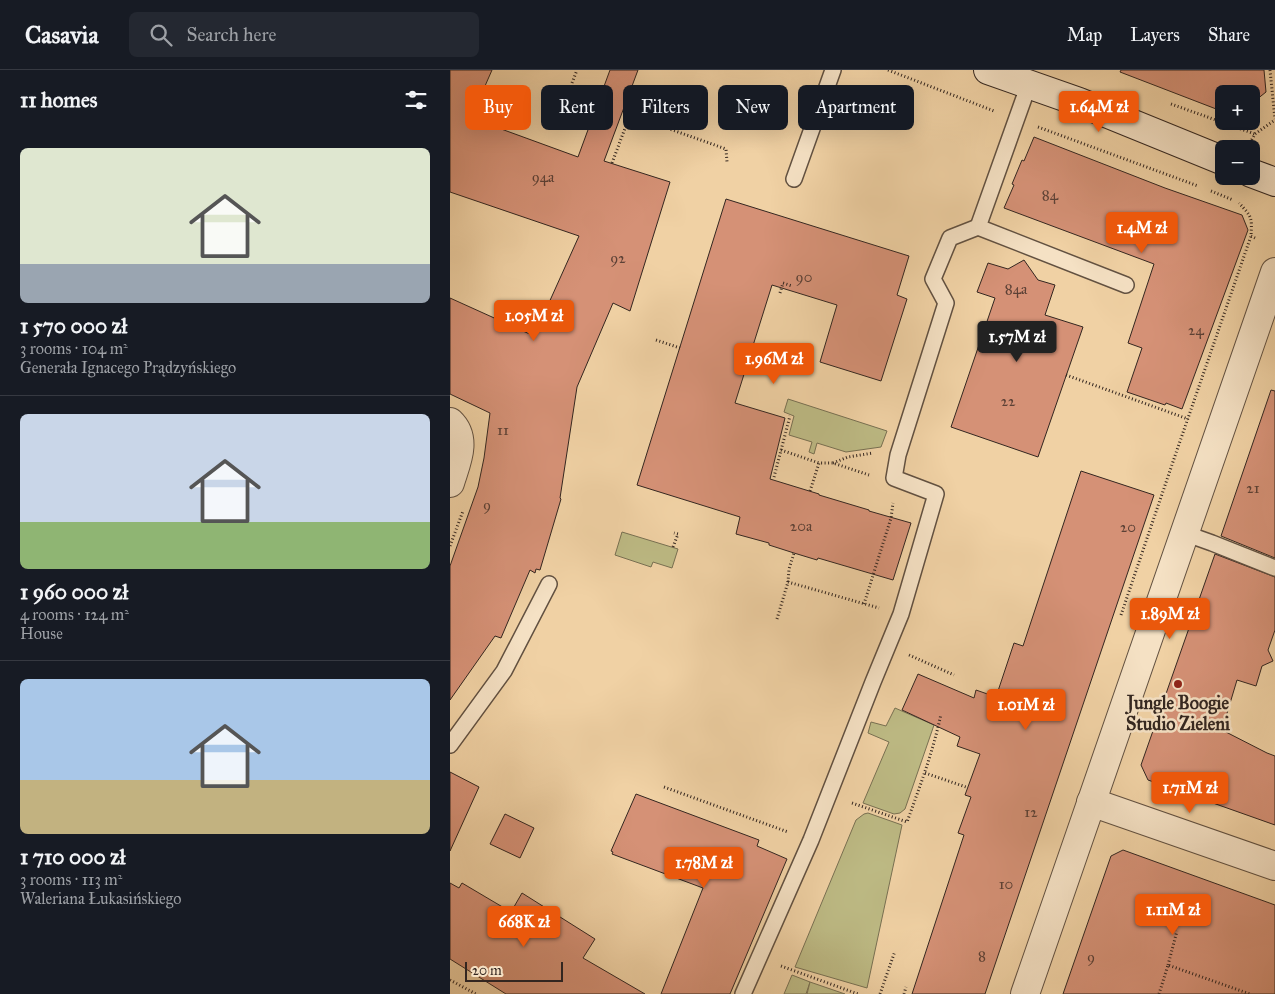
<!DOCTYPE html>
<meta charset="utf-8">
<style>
body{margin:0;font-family:"IM FELL Great Primer",serif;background:#242831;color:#f1f3f6;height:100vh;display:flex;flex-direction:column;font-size:19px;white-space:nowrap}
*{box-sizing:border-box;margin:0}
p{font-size:16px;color:#9ea1a6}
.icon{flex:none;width:28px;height:28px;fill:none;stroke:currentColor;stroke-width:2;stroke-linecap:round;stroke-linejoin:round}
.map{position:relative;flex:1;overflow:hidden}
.details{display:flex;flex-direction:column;background:#171b24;width:450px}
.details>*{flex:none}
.top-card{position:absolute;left:15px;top:15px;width:475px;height:45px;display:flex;gap:10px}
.tools{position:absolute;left:765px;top:15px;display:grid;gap:10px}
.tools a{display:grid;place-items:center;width:45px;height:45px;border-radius:8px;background:#171b24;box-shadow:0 5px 20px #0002;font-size:25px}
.scale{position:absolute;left:15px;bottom:12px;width:98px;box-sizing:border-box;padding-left:5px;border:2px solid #332620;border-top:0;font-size:14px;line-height:18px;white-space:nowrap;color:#332620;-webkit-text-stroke:4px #f5e1c4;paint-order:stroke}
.price{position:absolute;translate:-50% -42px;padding:0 11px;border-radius:5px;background:#ea580c;color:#fff;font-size:16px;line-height:32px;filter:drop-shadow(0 1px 2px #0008)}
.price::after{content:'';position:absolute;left:50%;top:30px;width:15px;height:11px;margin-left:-8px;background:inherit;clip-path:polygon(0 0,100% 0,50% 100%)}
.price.selected{background:#222;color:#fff}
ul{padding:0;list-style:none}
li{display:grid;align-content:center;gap:10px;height:265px;padding:0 20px}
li+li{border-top:1px solid #363941}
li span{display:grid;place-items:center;height:155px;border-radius:8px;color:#555}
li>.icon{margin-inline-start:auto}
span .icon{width:90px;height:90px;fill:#fffc;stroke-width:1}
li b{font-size:21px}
h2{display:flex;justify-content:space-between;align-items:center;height:60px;padding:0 20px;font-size:21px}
.pill{padding:0 18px;border-radius:8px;background:#171b24;box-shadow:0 5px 20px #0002;font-size:18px;line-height:45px}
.pill.selected{background:#ea580c;color:#fff}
header{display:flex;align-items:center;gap:30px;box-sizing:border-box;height:70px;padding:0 25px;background:#171b24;border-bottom:1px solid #363941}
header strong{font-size:24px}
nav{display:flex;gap:28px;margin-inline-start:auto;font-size:18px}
.search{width:350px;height:45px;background:#242831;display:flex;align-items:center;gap:12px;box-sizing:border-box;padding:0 18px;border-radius:8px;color:#9ea1a6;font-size:19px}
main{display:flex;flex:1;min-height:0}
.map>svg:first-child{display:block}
</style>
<header>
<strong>Casavia</strong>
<div class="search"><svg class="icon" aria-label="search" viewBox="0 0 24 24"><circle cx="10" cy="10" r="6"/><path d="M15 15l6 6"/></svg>Search here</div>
<nav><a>Map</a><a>Layers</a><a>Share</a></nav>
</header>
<main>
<section class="details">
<h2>11 homes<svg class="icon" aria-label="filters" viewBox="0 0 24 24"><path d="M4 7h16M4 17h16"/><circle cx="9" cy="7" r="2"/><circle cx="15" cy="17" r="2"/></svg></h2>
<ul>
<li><span style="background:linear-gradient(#dfe7d0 75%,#9aa5b1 0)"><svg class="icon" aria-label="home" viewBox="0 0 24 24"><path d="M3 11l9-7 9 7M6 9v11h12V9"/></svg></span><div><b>1 570 000 zł</b><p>3 rooms · 104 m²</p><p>Generała Ignacego Prądzyńskiego</p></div></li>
<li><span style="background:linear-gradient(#c9d6e8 70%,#8fb573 0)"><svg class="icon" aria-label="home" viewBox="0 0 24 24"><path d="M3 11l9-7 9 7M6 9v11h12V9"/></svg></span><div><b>1 960 000 zł</b><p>4 rooms · 124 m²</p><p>House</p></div></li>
<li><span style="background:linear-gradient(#a9c7e8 65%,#c2b280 0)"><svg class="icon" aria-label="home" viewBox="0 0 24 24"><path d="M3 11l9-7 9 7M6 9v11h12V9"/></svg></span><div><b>1 710 000 zł</b><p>3 rooms · 113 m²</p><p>Waleriana Łukasińskiego</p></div></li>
</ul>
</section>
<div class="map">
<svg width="825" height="924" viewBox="0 0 825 924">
<rect width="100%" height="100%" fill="#f0d1a4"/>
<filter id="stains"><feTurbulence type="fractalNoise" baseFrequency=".004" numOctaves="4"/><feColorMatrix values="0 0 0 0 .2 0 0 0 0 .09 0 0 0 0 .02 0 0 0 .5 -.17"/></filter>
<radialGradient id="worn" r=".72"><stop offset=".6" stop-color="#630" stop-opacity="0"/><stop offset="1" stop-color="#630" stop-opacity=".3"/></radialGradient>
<g fill="#bdba84" stroke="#787052">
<polygon points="338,329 437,361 431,377 396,382 367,373 364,384 359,382 362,372 339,365 344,346 334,342"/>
<polygon points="172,462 228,479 222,498 203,492 201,497 165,485"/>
<polygon points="445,638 484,655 455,739 450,743 444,744 413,733 439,672 418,663 421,652 436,656"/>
<polygon points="418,743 452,755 417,918 345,897 406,750 414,744"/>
<polygon points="342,905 360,912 356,924 334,924"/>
<polygon points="360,912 395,924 357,924"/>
</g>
<g fill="#d59176" stroke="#332620">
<polygon points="0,0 42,0 21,48 128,87 160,0 188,0 154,91 220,112 180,241 163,233 127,317 110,428 111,429 90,500 86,499 85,503 80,500 51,568 45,566 0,630 0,496 28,417 34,388 40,343 0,324 0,228 84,266 129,166 0,122"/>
<polygon points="671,0 814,0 816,22 801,34 801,24 774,24 774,42 670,2"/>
<polygon points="584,67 715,118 792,145 798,160 732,339 716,333 715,335 677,322 692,278 678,273 704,194 554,138 564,115 562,114 572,90 574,91"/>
<polygon points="276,129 459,186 447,225 457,229 431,311 370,292 387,235 322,215 285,333 335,348 320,409 369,424 369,425 419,440 419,441 461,453 443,510 368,488 367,490 344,483 319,475 319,473 286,464 290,447 187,415"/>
<polygon points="574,190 588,210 605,215 595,245 633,257 588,387 501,357 545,228 527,222 538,193 558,199"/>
<polygon points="821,320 825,321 825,488 771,466"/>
<polygon points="631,401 704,425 535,924 462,924 514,765 508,763 521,727 515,725 530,684 507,676 510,667 452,640 468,604 524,628 526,620 546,627 564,573 573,576"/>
<polygon points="765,484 825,507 825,560 818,580 823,591 812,596 806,616 787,610 772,660 817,683 825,686 825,755 698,710 691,695"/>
<polygon points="0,702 29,717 0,781"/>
<polygon points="186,724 309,770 307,776 337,789 280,924 211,924 253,818 162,784 163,782 161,781"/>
<polygon points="55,744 84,758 70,788 40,774"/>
<polygon points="673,780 825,835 825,924 613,924 661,786"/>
<polygon points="0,813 9,818 12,813 61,842 72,823 145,869 133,888 195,924 56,924 0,889"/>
</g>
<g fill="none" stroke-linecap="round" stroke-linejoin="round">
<defs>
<g id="lane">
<polyline points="579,14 528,157 676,215"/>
<polyline points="344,109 383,0"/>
<polyline points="734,463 762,473 825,498"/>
<polyline points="0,675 54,601 99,514"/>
<polyline points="293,924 361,770 423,612 451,544 486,424 444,408 448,385 496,233 483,209 500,168 528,157"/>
</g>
<g id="street">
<path d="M 0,352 C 18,369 6,393 0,413"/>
<polyline points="641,732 825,796"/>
<polyline points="575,924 825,202"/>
</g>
<g id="secondary">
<polyline points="538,0 629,32 774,91"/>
<polyline points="801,103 825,112"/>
</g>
</defs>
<use href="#lane" stroke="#625141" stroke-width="18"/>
<use href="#street" stroke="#625141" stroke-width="30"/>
<use href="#secondary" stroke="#332620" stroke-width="30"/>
<g stroke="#332620" stroke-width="3" stroke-dasharray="1 2.5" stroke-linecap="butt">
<polyline points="438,0 544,41"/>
<polyline points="820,0 825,49"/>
<polyline points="122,13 127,0"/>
<polyline points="721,34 805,64"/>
<polyline points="588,57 748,116"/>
<polyline points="800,73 805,64 825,50"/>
<polyline points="162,93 180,45 276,79 277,92"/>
<polyline points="761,121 783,130"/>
<polyline points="801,166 807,169"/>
<polyline points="330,223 333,213 342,216"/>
<polyline points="206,270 230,278"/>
<polyline points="616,305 738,349"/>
<polyline points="331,380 369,393"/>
<polyline points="383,393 398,387 423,383"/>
<polyline points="324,407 340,346"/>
<polyline points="360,421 369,393 383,393 419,405"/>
<polyline points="0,476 13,441"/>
<polyline points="223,477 228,464 224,463"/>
<polyline points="338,512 339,499 344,483"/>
<polyline points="414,534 441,448 443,433"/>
<path d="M 671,545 L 727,380 L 801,166 C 802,147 802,147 789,133"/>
<polyline points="327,549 338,512 429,538"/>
<polyline points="459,585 504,605"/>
<polyline points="475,703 516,717"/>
<polyline points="214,717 338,762"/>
<path d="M 402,733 L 457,752 C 470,716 483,682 491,644"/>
<polyline points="718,895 727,861"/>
<polyline points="331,896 408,924"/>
<polyline points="0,910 26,924"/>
<polyline points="430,924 445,881"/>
<polyline points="454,924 456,917"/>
<polyline points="709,924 718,895 800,924"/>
</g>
<use href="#lane" stroke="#f5e1c4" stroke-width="15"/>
<use href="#street" stroke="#f5e1c4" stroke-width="28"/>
<use href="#secondary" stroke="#f5e1c4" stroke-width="28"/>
</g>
<circle fill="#8f2418" stroke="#f5e1c4" stroke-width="2" cx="728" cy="614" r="5"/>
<g text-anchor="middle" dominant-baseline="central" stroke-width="5" stroke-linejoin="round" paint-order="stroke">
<g font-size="15" fill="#5c4136">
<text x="93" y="107">94a</text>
<text x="600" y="125">84</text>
<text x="168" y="188">92</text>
<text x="354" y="207">90</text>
<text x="566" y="219">84a</text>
<text x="746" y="260">24</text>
<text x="558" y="331">22</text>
<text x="53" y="360">11</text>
<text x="803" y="418">21</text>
<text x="37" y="435">9</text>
<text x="351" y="456">20a</text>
<text x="678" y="457">20</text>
<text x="581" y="742">12</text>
<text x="556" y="814">10</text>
<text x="532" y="886">8</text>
<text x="641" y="887">9</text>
</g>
<g font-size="18" font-weight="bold" fill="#332620" stroke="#f5e1c4">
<text x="728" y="633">Jungle Boogie<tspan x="728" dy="21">Studio Zieleni</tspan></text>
</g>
</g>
<rect width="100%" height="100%" filter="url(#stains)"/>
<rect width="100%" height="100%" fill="url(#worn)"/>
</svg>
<div class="tools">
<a>+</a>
<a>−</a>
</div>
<div class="scale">20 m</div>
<b class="price" style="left:649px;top:63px">1.64M zł</b>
<b class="price" style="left:692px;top:184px">1.4M zł</b>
<b class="price" style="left:84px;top:272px">1.05M zł</b>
<b class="price selected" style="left:567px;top:293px">1.57M zł</b>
<b class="price" style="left:324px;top:315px">1.96M zł</b>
<b class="price" style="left:720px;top:570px">1.89M zł</b>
<b class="price" style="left:576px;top:661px">1.01M zł</b>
<b class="price" style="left:740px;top:744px">1.71M zł</b>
<b class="price" style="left:254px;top:819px">1.78M zł</b>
<b class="price" style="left:723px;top:866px">1.11M zł</b>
<b class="price" style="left:74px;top:878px">668K zł</b>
<div class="top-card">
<a class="pill selected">Buy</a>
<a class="pill">Rent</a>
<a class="pill">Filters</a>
<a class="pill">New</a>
<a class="pill">Apartment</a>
</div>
</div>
</main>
